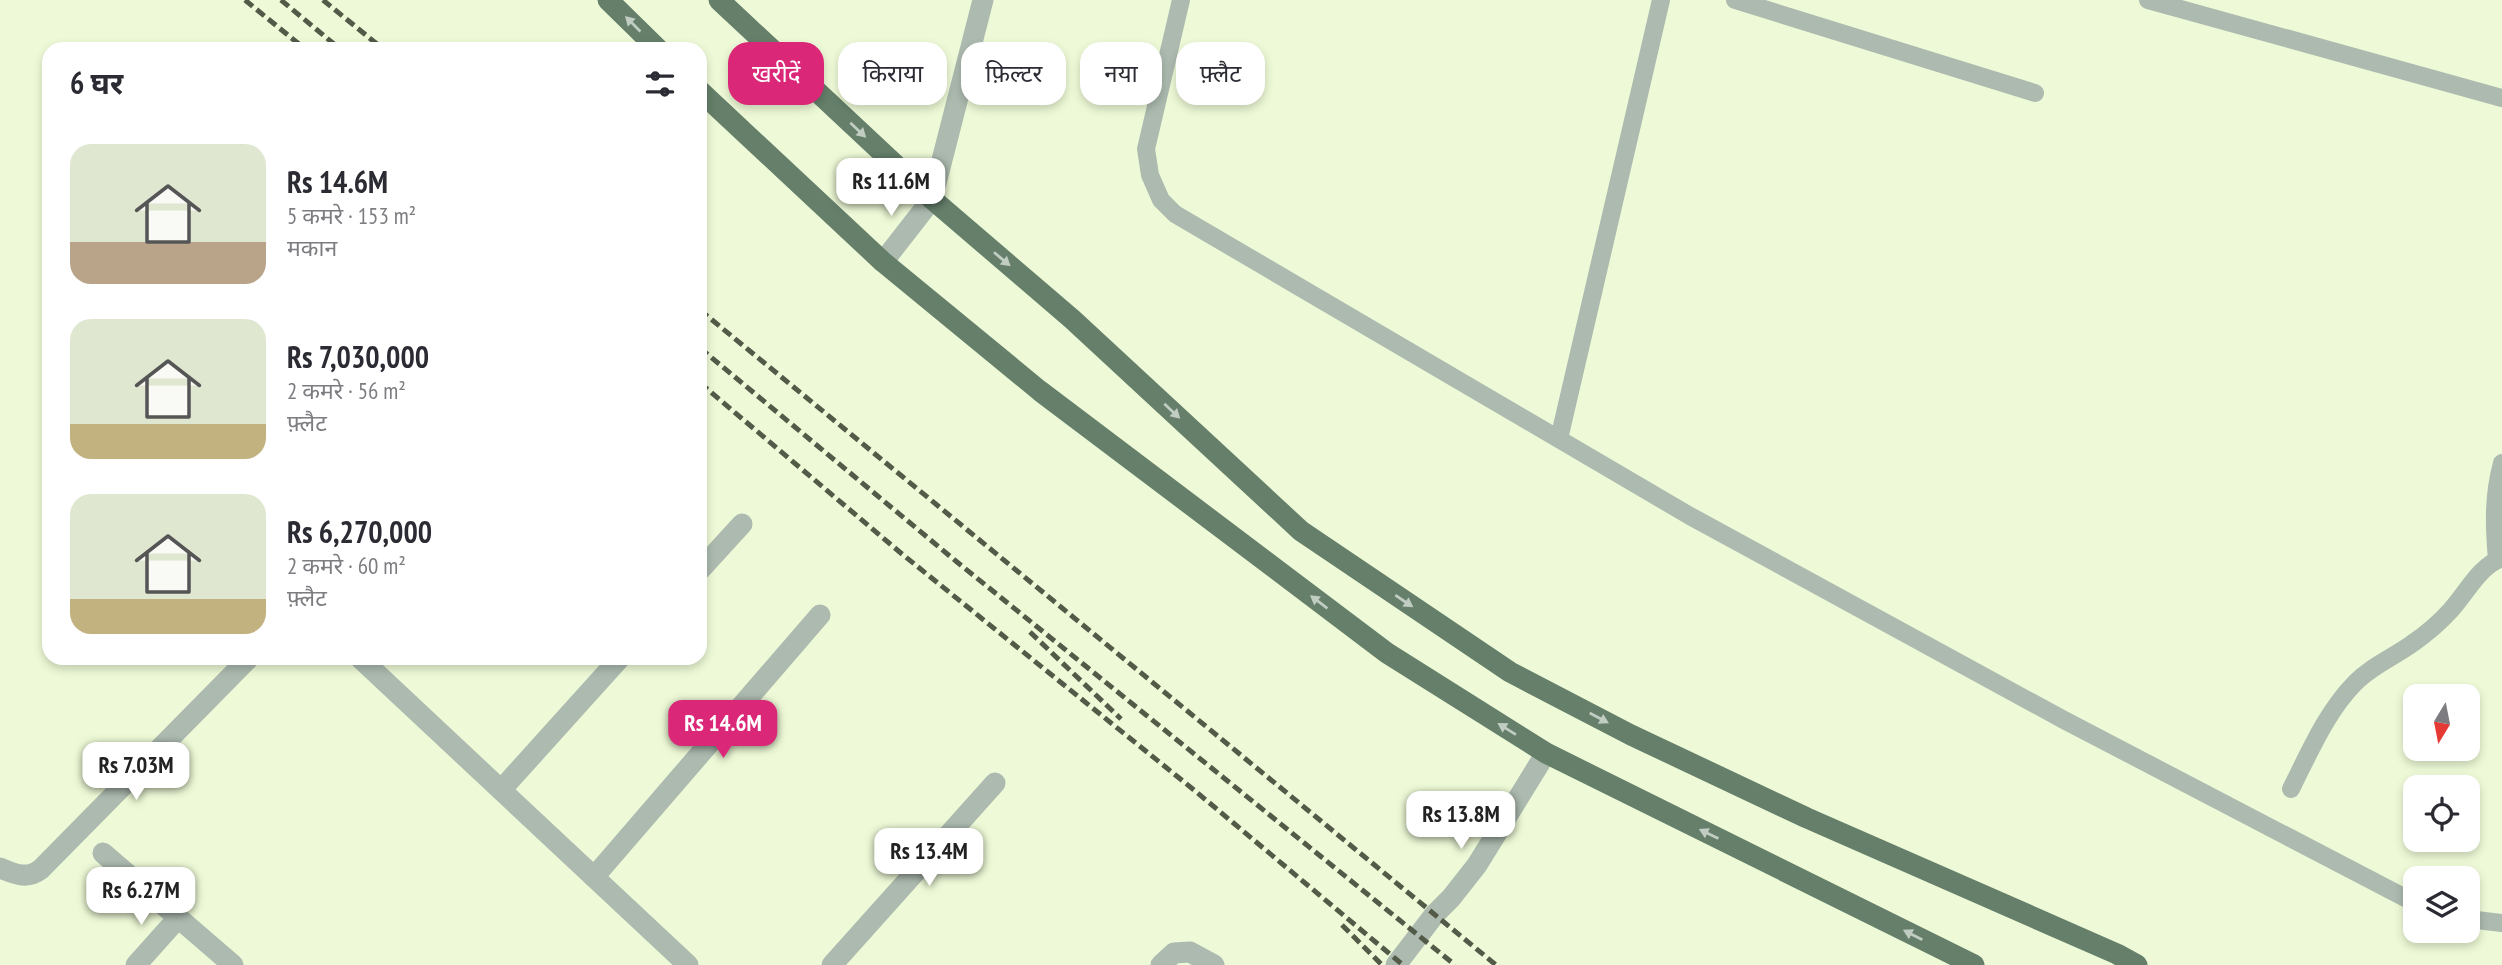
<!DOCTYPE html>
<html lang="hi">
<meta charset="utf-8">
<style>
body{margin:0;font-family:"PT Sans Narrow","Noto Sans Devanagari",sans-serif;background:#f7f7f7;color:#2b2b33;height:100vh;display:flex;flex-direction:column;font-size:26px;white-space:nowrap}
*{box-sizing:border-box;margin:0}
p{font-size:23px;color:#7c7c81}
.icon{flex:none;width:38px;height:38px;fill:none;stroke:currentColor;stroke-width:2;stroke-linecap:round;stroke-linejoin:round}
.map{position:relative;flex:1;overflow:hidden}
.side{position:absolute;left:42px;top:42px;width:665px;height:623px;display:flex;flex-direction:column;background:#fff;border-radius:21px;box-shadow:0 4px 10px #0003}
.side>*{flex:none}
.banner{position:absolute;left:728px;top:42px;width:665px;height:63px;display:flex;gap:14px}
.needle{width:46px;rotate:190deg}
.fabs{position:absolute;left:2403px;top:684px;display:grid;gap:14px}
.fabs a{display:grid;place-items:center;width:77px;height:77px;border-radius:14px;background:#fff;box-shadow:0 4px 10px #0003;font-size:35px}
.price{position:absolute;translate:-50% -60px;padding:0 16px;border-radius:14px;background:#fff;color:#222;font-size:23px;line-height:46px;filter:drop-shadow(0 2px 4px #0008)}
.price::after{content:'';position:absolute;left:50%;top:42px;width:21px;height:16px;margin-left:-10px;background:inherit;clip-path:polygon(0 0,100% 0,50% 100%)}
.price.active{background:#db2777;color:#fff}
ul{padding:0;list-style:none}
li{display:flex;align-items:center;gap:21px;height:175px;padding:0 28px}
li span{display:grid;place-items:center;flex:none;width:196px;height:140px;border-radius:21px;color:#555}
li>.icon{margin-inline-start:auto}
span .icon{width:84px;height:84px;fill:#fffc;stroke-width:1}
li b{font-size:30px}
h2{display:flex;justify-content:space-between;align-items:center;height:84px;padding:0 28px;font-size:30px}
.tag{padding:0 24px;border-radius:21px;background:#fff;box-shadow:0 4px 10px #0003;font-size:24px;line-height:63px}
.tag.active{background:#db2777;color:#fff}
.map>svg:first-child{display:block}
</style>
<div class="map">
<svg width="2502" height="965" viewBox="0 0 2502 965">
<rect width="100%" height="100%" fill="#eefad7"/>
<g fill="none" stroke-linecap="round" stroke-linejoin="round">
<g stroke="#acbaaf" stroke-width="18">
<polyline points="1181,0 1146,149 1150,175 1161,200 1175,214 1690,516 2064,720 2415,903"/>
<polyline points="1735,0 2035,93"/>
<polyline points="2148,0 2502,98"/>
<polyline points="1559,439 1661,0"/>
<path d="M 2497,559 C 2494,526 2493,496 2502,463"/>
<path d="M 2291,789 C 2309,753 2327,711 2355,683 C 2371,666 2394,657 2413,643 C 2426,634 2439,623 2450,611 C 2466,594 2479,566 2502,558"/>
<polyline points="2468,919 2502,923"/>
</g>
<g stroke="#acbaaf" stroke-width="21">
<polyline points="883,262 932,199 983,0"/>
<polyline points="700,570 742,524"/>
<polyline points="360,658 688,965"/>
<polyline points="501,790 620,658"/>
<polyline points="103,853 233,965"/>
<path d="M 0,868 C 15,874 27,880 41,869 L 249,658"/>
<polyline points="594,877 820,615"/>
<polyline points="136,965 178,918"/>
<polyline points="832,965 995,783"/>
<polyline points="1161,965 1174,953 1190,952 1214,965"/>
<polyline points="1396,965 1435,914 1451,898 1477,865 1546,753"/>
</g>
<g stroke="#657f6a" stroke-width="21">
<polyline points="608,0 658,49"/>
<polyline points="719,0 932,199 1072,319 1301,531 1510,672 1631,735 1807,818 2117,954 2137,965"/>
<polyline points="700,91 883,262 1040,391 1387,653 1546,753 1974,965"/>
</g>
<g stroke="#545a48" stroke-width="5" stroke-dasharray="10 5" stroke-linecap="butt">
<polyline points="245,0 305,49"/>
<polyline points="281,0 340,49"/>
<polyline points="323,0 383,49"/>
<polyline points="700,310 1496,965"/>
<polyline points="700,348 957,562 1455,965"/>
<polyline points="700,383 902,554 1194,790 1403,965"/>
<polyline points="1030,632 1121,719"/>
<polyline points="1342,925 1382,965"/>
</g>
</g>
<defs><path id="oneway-solid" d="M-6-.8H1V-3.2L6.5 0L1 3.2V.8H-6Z" transform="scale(1.75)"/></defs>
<g fill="#c1ccc3">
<use href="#oneway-solid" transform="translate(633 24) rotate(-135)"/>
<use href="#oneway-solid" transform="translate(858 130) rotate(43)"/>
<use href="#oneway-solid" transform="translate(1002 259) rotate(40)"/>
<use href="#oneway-solid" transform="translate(1172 411) rotate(43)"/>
<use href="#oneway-solid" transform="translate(1404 601) rotate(34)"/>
<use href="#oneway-solid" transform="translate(1319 602) rotate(-143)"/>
<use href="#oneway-solid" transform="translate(1599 718) rotate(28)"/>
<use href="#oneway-solid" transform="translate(1507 729) rotate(-148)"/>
<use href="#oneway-solid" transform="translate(1709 834) rotate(-154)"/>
<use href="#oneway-solid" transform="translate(1913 935) rotate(-153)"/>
</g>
</svg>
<div class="fabs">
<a><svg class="needle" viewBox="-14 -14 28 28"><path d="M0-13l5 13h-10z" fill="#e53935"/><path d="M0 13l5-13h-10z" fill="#7c7c81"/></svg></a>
<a><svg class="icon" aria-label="locate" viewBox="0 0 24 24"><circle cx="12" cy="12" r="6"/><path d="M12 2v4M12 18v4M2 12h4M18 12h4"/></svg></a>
<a><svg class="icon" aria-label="layers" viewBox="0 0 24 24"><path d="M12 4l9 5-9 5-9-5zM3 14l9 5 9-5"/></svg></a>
</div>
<b class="price" style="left:891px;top:218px">Rs 11.6M</b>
<b class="price active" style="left:723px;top:760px">Rs 14.6M</b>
<b class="price" style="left:136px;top:802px">Rs 7.03M</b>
<b class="price" style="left:1461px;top:851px">Rs 13.8M</b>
<b class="price" style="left:929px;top:888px">Rs 13.4M</b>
<b class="price" style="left:141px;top:927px">Rs 6.27M</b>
<div class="banner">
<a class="tag active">खरीदें</a>
<a class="tag">किराया</a>
<a class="tag">फ़िल्टर</a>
<a class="tag">नया</a>
<a class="tag">फ़्लैट</a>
</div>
<section class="side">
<h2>6 घर<svg class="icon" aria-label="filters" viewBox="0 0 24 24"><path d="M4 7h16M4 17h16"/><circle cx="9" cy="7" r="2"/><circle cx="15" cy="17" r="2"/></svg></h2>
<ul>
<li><span style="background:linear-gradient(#dfe7d0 70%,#b9a48a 0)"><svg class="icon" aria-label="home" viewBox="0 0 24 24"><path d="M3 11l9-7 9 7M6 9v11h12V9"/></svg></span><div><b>Rs 14.6M</b><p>5 कमरे · 153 m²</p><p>मकान</p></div></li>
<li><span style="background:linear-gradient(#dfe7d0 75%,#c2b280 0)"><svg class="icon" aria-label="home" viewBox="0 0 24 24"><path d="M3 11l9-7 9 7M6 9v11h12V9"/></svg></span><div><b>Rs 7,030,000</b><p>2 कमरे · 56 m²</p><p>फ़्लैट</p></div></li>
<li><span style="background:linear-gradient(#dfe7d0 75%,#c2b280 0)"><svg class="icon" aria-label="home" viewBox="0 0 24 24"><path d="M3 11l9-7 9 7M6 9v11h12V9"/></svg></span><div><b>Rs 6,270,000</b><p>2 कमरे · 60 m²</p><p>फ़्लैट</p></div></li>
</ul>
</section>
</div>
